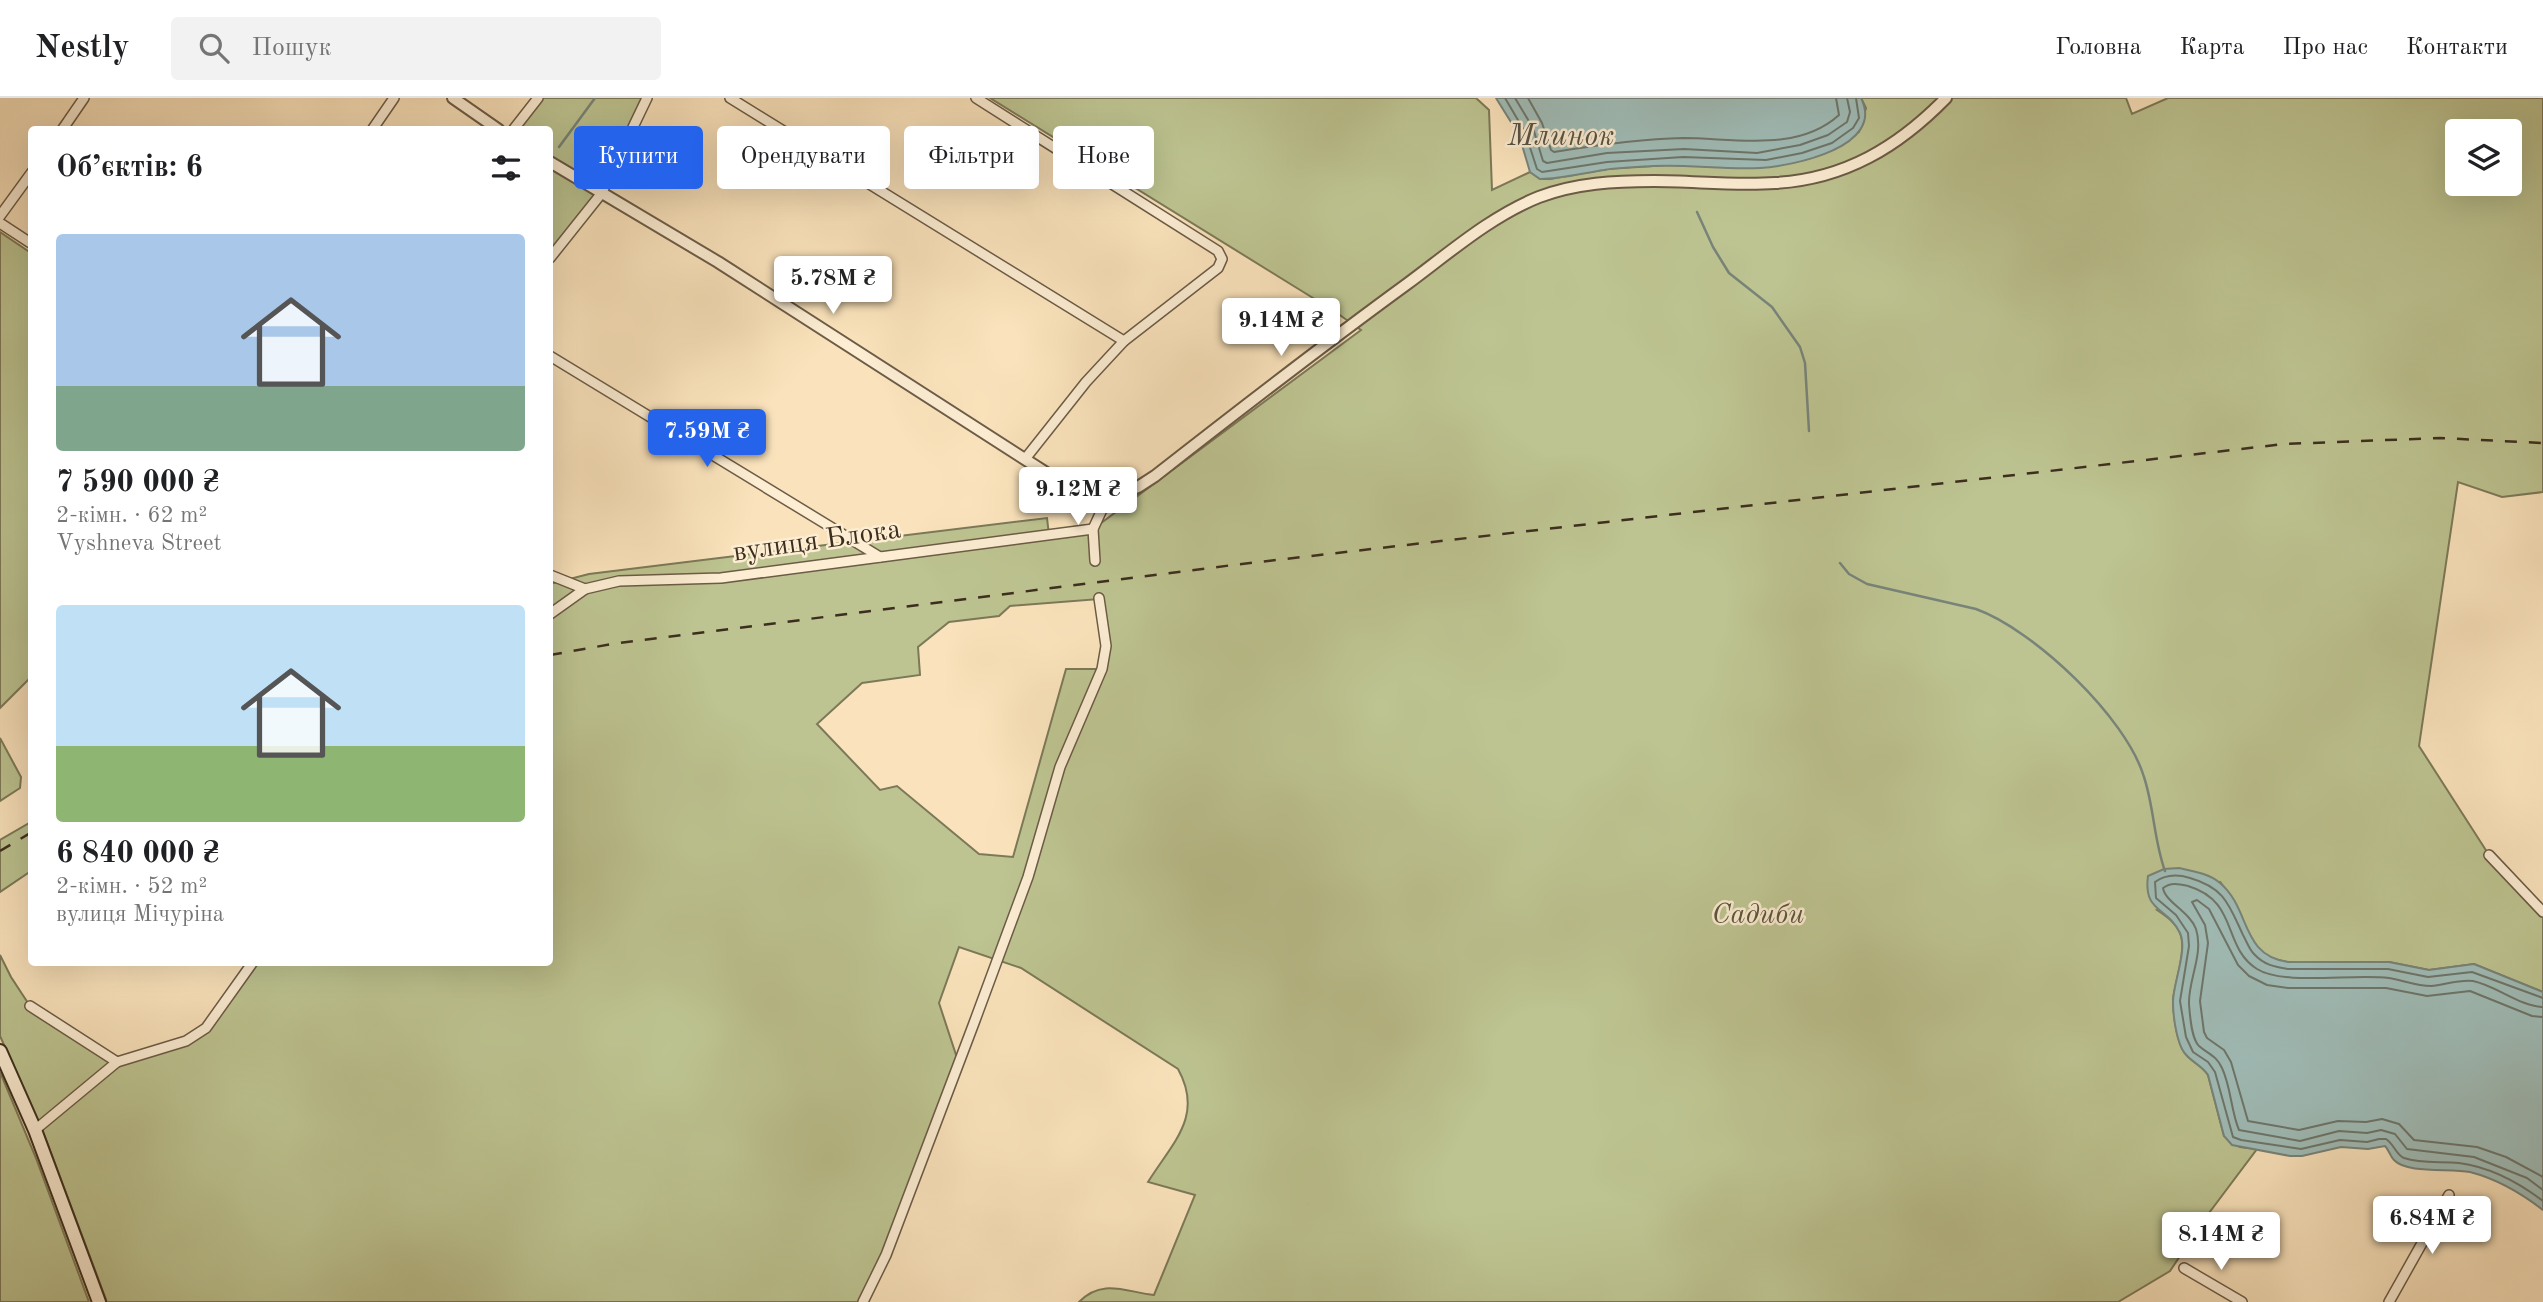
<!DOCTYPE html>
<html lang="uk">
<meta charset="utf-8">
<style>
body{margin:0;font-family:"Old Standard TT",serif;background:#f2f2f2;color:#202124;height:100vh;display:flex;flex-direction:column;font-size:26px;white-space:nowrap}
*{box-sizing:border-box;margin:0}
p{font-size:23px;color:#757577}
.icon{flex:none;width:38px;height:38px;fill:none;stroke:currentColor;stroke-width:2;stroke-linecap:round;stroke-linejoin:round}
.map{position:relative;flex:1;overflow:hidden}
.sheet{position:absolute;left:28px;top:28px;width:525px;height:840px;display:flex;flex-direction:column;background:#fff;border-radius:7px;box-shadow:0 7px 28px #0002}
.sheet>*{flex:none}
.hud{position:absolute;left:574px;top:28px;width:665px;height:63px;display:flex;gap:14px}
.buttons{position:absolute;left:2445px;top:21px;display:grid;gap:14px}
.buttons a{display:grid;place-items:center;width:77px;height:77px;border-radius:7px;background:#fff;box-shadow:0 7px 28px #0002;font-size:35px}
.price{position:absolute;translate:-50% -60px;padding:0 16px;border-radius:7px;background:#fff;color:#222;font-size:23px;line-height:46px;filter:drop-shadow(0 2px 4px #0008)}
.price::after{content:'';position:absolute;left:50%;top:42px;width:21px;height:16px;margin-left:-10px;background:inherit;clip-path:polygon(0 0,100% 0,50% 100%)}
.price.on{background:#2563eb;color:#fff}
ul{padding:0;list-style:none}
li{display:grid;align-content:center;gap:14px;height:371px;padding:0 28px}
li span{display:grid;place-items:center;height:217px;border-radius:7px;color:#555}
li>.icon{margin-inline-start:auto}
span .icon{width:126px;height:126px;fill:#fffc;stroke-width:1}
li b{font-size:30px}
h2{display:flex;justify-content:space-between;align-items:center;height:84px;padding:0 28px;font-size:30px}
.tag{padding:0 24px;border-radius:7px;background:#fff;box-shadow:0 7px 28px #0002;font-size:24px;line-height:63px}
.tag.on{background:#2563eb;color:#fff}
header{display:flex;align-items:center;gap:42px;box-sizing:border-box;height:98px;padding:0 35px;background:#fff;border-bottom:2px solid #e0e0e0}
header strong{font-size:33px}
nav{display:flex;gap:38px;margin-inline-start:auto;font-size:24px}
.search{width:490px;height:63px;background:#f2f2f2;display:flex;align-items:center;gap:18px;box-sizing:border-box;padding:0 24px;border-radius:7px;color:#757577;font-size:26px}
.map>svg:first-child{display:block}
</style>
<header>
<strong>Nestly</strong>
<div class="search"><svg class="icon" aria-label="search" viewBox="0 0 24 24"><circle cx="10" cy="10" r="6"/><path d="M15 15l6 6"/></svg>Пошук</div>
<nav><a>Головна</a><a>Карта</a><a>Про нас</a><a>Контакти</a></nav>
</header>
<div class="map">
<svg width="2543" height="1204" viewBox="0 0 2543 1204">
<rect width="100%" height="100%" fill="#fae3bc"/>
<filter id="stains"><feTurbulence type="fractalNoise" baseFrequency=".00286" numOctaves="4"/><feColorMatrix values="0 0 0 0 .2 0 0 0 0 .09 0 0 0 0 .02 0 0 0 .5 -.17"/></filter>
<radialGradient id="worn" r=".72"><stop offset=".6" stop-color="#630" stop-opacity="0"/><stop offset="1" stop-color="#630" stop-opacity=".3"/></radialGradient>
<g fill="#bdc491" stroke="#7c7958" stroke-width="2" fill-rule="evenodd">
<polygon points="538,0 647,0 601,96 550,160 550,32 513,32"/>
<path d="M 990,0 L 1476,0 L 1489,12 L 1492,92 L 1530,74 L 1540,81 L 1550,81 L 1607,71 L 1684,66 L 1758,70 L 1804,62 L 1835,51 L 1859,34 L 1866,10 L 1861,0 L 2126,0 L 2132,16 L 2168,0 L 2543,0 L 2543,394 L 2502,399 L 2458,384 L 2419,648 L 2489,757 L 2543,814 L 2543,894 L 2474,866 L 2429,872 L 2389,864 L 2288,864 C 2279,862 2270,861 2263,855 C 2248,842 2237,804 2220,784 L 2157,812 C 2166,818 2176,825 2180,835 C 2187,851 2175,884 2173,901 C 2173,915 2176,938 2182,950 C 2187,963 2201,965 2208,977 L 2224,1038 L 2240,1049 L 2257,1051 L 2206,1119 L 2170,1173 L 2118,1204 L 1079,1204 C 1102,1180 1126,1194 1154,1197 L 1195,1097 L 1148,1084 C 1173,1044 1204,1018 1178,971 L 1021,870 L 959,849 L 939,905 L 959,966 L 863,1204 L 107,1204 L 45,1039 L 0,938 L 0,857 L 11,879 L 30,908 L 117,963 L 196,938 L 253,865 L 550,864 L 550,486 L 589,476 L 1047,420 L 1049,437 L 1093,431 L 1361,232 L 1334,213 ZM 2457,33 L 2510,33 L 2510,86 L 2457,86 ZM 1099,501 L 1105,556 L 1101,571 L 1066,571 L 1013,759 L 979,756 L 897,688 L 880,692 L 817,626 L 862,585 L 920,577 L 918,549 L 949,524 L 999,518 L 1010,508 Z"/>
<polygon points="0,134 31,155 32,578 0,610"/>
<polygon points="0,640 21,679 20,690 0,703"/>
<polygon points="31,724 31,773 0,794 0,742"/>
<polygon points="0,974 36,1060 89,1204 0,1204"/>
</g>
<g fill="#a0bdb8" stroke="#78847a" stroke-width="2">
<path d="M 1496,0 L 1861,0 C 1886,49 1793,68 1760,70 C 1724,72 1688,66 1652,68 C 1636,69 1620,69 1604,72 C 1583,75 1562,81 1540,81 L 1530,74 L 1519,37 Z"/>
<path d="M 2179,770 C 2193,773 2210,776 2220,785 C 2251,811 2240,857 2288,864 L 2389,864 L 2429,872 L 2474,866 L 2543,894 L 2543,1112 C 2521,1095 2497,1081 2470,1074 C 2450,1070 2407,1076 2394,1062 C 2390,1058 2389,1052 2385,1048 L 2368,1051 L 2341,1049 L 2302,1058 L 2290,1058 L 2232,1047 L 2224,1038 L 2208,977 C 2201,966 2188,963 2182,951 C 2176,939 2173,917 2173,904 C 2173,885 2188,852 2180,835 C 2168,809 2143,815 2148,778 L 2164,771 Z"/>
</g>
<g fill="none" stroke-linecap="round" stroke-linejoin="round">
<g stroke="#6e766b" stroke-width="2">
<polyline points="1505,0 1525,34 1537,71 1542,74 1607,64 1683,59 1766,62 1802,55 1832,45 1853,30 1859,20 1856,0"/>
<polyline points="1515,0 1533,30 1543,63 1547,65 1607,55 1684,51 1757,55 1800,47 1828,37 1847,24 1850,14 1847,0"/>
<path d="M 1528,0 L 1542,25 L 1551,52 L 1554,54 C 1597,47 1639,41 1683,40 C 1734,40 1797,55 1839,17 L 1836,0"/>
<path d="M 2543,900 L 2472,874 L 2428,879 L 2388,871 L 2288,871 C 2275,869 2264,867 2254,856 C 2249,851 2247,844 2243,837 C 2229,807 2225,790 2190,780 C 2177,776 2166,776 2155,784 L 2156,800 L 2176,817 L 2188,835 L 2189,848 L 2180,903 L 2186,939 L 2193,954 L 2208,964 L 2215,974 L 2233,1039 L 2241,1042 L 2301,1051 L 2340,1042 L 2367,1044 L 2379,1041 L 2386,1041 C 2394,1046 2396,1057 2404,1060 C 2422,1066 2441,1063 2459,1065 C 2490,1069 2518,1084 2543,1103"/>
<path d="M 2543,909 C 2519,908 2497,888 2473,883 C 2460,881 2444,887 2431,888 C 2417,888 2402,882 2389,880 C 2354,875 2284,888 2257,871 C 2222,849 2239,803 2188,788 C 2179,786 2171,784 2163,790 C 2165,804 2190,814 2196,831 C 2204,856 2188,882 2189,906 C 2190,917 2191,940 2199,948 C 2208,956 2217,958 2222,970 C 2231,989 2231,1013 2239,1032 L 2300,1043 L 2339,1033 L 2367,1035 L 2381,1032 L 2395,1036 L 2407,1051 L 2474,1059 L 2527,1080 L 2543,1092"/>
<polyline points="2543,919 2532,918 2470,893 2427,898 2386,890 2288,890 2267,887 2249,878 2238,867 2209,811 2197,802 2192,804 2205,827 2208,845 2200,903 2204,934 2207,940 2224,952 2231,964 2248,1023 2299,1032 2338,1023 2366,1024 2382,1021 2399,1026 2414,1042 2477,1049 2506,1059 2543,1079"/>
</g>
<g stroke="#78847a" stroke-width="2.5">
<polyline points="559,49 595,0"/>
<polyline points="1697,114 1713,149 1729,175 1772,209 1800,249 1805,265 1809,333"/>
<path d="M 1840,465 L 1849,476 L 1867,486 L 1976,511 C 2034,532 2126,619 2144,679 C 2154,709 2154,743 2165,773"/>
</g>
<defs>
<g id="minor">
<polyline points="730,0 1124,243"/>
<polyline points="976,0 1218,153 1222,161 1218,170 1124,243 1086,284 1025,361"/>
<polyline points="62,32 84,0"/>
<polyline points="372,32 394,0"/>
<polyline points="513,32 538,0"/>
<polyline points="0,118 32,74"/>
<polyline points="0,125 32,146"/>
<polyline points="550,160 601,96 647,0"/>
<polyline points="550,258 880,459"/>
<polyline points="1095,463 1093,431 1106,403"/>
<polyline points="550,477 585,491 619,483 721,480 1093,431"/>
<polyline points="550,516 585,491"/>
<polyline points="2489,757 2543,814"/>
<polyline points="30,908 117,964"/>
<polyline points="35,1032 117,964 186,943 206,930 253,864"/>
<polyline points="2184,1170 2242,1204"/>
<polyline points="863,1204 886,1157 974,925 1028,779 1060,669 1102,571 1106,548 1099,500"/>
<polyline points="2389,1204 2449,1097"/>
</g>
<g id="tertiary">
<polyline points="453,0 499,32"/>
<path d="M 550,64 L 718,164 L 1076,394 L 1090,402 L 1106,403 L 1138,389 L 1155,378 C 1238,313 1322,248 1407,186 C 1449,155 1491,118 1539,99 C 1576,85 1615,83 1654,83 C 1694,83 1735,88 1775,85 C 1845,81 1898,49 1946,0"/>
</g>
<polyline id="secondary" points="0,953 35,1032 99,1204"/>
</defs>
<use href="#minor" stroke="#6c5b46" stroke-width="12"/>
<use href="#tertiary" stroke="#6c5b46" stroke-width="14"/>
<use href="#secondary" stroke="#3c2e1e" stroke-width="16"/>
<use href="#minor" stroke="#fcedd3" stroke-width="9"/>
<use href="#tertiary" stroke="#fcedd3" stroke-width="10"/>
<use href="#secondary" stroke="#fcedd3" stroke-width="12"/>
<g stroke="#3c2e1e" stroke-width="2.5" stroke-dasharray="12 12" stroke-linecap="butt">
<polyline points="550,557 612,546 1233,467 2284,346 2440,340 2543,345"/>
<polyline points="0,753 32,734"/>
</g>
</g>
<g text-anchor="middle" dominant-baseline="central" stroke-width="5" stroke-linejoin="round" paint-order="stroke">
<g font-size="28" fill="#3c2e1e" stroke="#fcedd3">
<text transform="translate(817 444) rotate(-8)">вулиця Блока</text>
</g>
<g font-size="28" font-style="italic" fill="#5c543b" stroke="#fcedd3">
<text x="1758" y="818">Садиби</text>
</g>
<g font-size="30" font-style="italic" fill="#555244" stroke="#fcedd3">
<text x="1561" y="39">Млинок</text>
</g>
</g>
<rect width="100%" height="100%" filter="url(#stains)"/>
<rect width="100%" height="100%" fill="url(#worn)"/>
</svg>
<div class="buttons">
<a><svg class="icon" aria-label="layers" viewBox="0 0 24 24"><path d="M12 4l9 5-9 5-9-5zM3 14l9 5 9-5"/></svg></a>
</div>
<b class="price" style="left:833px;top:218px">5.78M ₴</b>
<b class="price" style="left:1281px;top:260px">9.14M ₴</b>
<b class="price on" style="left:707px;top:371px">7.59M ₴</b>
<b class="price" style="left:1078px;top:429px">9.12M ₴</b>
<b class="price" style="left:2432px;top:1158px">6.84M ₴</b>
<b class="price" style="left:2221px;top:1174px">8.14M ₴</b>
<div class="hud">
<a class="tag on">Купити</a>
<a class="tag">Орендувати</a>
<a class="tag">Фільтри</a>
<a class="tag">Нове</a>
</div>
<section class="sheet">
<h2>Об’єктів: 6<svg class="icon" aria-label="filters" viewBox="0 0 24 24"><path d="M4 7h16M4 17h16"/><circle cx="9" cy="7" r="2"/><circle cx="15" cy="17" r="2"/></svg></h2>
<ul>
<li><span style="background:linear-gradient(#a9c7e8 70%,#7fa58c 0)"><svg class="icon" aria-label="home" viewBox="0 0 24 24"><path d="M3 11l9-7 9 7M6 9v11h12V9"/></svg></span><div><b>7 590 000 ₴</b><p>2-кімн. · 62 m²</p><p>Vyshneva Street</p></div></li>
<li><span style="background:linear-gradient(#bfe0f5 65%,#8fb573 0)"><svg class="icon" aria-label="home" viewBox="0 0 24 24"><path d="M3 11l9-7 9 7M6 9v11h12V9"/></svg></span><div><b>6 840 000 ₴</b><p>2-кімн. · 52 m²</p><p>вулиця Мічуріна</p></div></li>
</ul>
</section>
</div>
